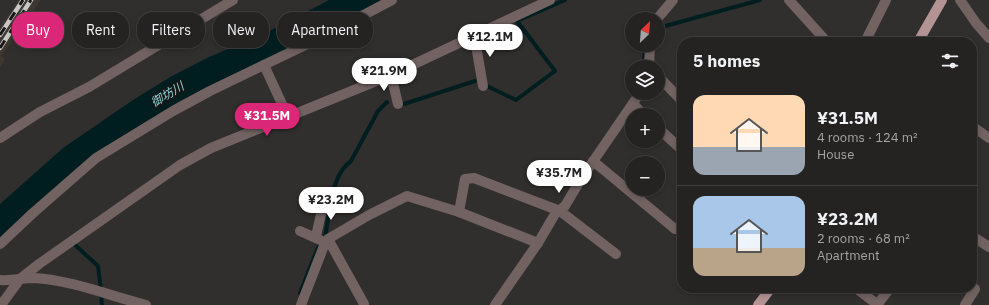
<!DOCTYPE html>
<meta charset="utf-8">
<style>
body{margin:0;font-family:"IBM Plex Sans","Noto Sans JP",sans-serif;background:#2d2b2a;color:#f1f3f6;height:100vh;display:flex;flex-direction:column;font-size:15px;white-space:nowrap}
*{box-sizing:border-box;margin:0}
p{font-size:13px;color:#a3a4a5}
.icon{flex:none;width:22px;height:22px;fill:none;stroke:currentColor;stroke-width:2;stroke-linecap:round;stroke-linejoin:round}
.map{position:relative;flex:1;overflow:hidden}
.side{position:absolute;left:677px;top:37px;width:300px;height:256px;display:flex;flex-direction:column;background:#252322;border-radius:16px;box-shadow:0 2px 6px #0003,0 0 0 1px #424040}
.side>*{flex:none}
.guide{position:absolute;left:12px;top:12px;width:380px;height:36px;display:flex;gap:8px}
.needle{width:26px;rotate:25deg}
.fabs{position:absolute;left:625px;top:12px;display:grid;gap:8px}
.fabs a{display:grid;place-items:center;width:40px;height:40px;border-radius:50%;background:#252322;box-shadow:0 2px 6px #0003,0 0 0 1px #424040;font-size:20px}
.price{position:absolute;translate:-50% -34px;padding:0 9px;border-radius:14px;background:#fff;color:#222;font-size:13px;line-height:26px;filter:drop-shadow(0 1px 2px #0008)}
.price::after{content:'';position:absolute;left:50%;top:24px;width:12px;height:9px;margin-left:-6px;background:inherit;clip-path:polygon(0 0,100% 0,50% 100%)}
.price.on{background:#db2777;color:#fff}
ul{padding:0;list-style:none}
li{display:flex;align-items:center;gap:12px;height:100px;padding:0 16px}
li+li{border-top:1px solid #424040}
li span{display:grid;place-items:center;flex:none;width:112px;height:80px;border-radius:12px;color:#555}
li>.icon{margin-inline-start:auto}
span .icon{width:48px;height:48px;fill:#fffc;stroke-width:1}
li b{font-size:17px}
h2{display:flex;justify-content:space-between;align-items:center;height:48px;padding:0 16px;font-size:17px}
.pill{padding:0 14px;border-radius:16px;background:#252322;box-shadow:0 2px 6px #0003,0 0 0 1px #424040;font-size:14px;line-height:36px}
.pill.on{background:#db2777;color:#fff}
.map>svg:first-child{display:block}
</style>
<div class="map">
<svg width="989" height="305" viewBox="0 0 989 305">
<rect width="100%" height="100%" fill="#312f2d"/>
<polygon fill="#3c3730" points="19,0 41,0 1,56 5,59 0,67 0,27"/>
<polygon fill="#001e20" points="329,0 382,0 277,55 220,81 180,101 113,143 0,240 0,204 63,148 133,100 172,76 209,57 264,34"/>
<g fill="none" stroke-linecap="round" stroke-linejoin="round">
<g stroke="#001e20" stroke-width="4">
<polyline points="658,28 760,0"/>
<polyline points="644,67 645,45"/>
<polyline points="487,86 516,100 555,71 517,21 565,0"/>
<polyline points="404,104 475,81"/>
<polyline points="73,243 98,266 101,291"/>
<path d="M 300,293 C 306,279 311,264 317,250 C 319,246 324,242 325,237 C 330,213 330,176 351,161 L 378,111 L 387,102"/>
<polyline points="101,294 102,305"/>
</g>
<g stroke="#726262" stroke-width="10">
<polyline points="789,0 827,42"/>
<polyline points="657,19 673,0"/>
<polyline points="474,34 483,86"/>
<polyline points="865,42 886,0"/>
<polyline points="264,65 288,117"/>
<polyline points="649,67 650,45"/>
<polyline points="391,75 398,104"/>
<polyline points="658,76 682,101"/>
<polyline points="633,104 644,115"/>
<polyline points="972,126 989,138"/>
<polyline points="658,128 682,150"/>
<polyline points="593,161 675,229 682,227"/>
<polyline points="459,212 465,179 474,178 560,211 616,254"/>
<polyline points="300,231 320,240"/>
<polyline points="316,236 324,201"/>
<polyline points="972,236 989,247"/>
<polyline points="328,239 364,304"/>
<polyline points="0,244 33,213 96,158 173,111 210,91 322,37 392,0"/>
<path d="M 0,280 C 11,281 23,278 34,278 C 72,280 110,296 146,305"/>
<polyline points="856,288 878,305"/>
<polyline points="1,305 20,279 39,264 180,165 211,148 391,75 550,0"/>
<polyline points="301,305 325,243 328,239 369,215 407,196 459,212 538,243"/>
<polyline points="495,305 538,243 555,214 565,206 581,179 640,93"/>
<polyline points="877,305 890,288"/>
<polyline points="965,305 975,289 972,287"/>
</g>
<g stroke="#726262" stroke-width="10">
<polyline points="960,0 976,23 989,38"/>
<polyline points="0,138 40,112 89,87 233,0"/>
</g>
<g stroke="#b39394" stroke-width="10">
<polyline points="918,42 942,0"/>
<polyline points="758,305 771,288"/>
</g>
<defs>
<g id="rail">
<polyline points="0,35 23,0"/>
<polyline points="0,48 31,0"/>
</g>
</defs>
<use href="#rail" stroke="#c9c8c7" stroke-width="4.5"/>
<use href="#rail" stroke="#181716" stroke-width="3" stroke-dasharray="9" stroke-linecap="butt"/>
</g>
<g text-anchor="middle" dominant-baseline="central" stroke-width="3.5" stroke-linejoin="round" paint-order="stroke">
<g font-size="12" font-style="italic" fill="#87d3d6" stroke="#181716">
<text transform="translate(167 94) rotate(-31)">御坊川</text>
</g>
</g>
</svg>
<div class="fabs">
<a><svg class="needle" viewBox="-14 -14 28 28"><path d="M0-13l5 13h-10z" fill="#e53935"/><path d="M0 13l5-13h-10z" fill="#a3a4a5"/></svg></a>
<a><svg class="icon" aria-label="layers" viewBox="0 0 24 24"><path d="M12 4l9 5-9 5-9-5zM3 14l9 5 9-5"/></svg></a>
<a>+</a>
<a>−</a>
</div>
<b class="price" style="left:490px;top:58px">¥12.1M</b>
<b class="price" style="left:384px;top:92px">¥21.9M</b>
<b class="price on" style="left:267px;top:137px">¥31.5M</b>
<b class="price" style="left:559px;top:194px">¥35.7M</b>
<b class="price" style="left:331px;top:221px">¥23.2M</b>
<div class="guide">
<a class="pill on">Buy</a>
<a class="pill">Rent</a>
<a class="pill">Filters</a>
<a class="pill">New</a>
<a class="pill">Apartment</a>
</div>
<section class="side">
<h2>5 homes<svg class="icon" aria-label="filters" viewBox="0 0 24 24"><path d="M4 7h16M4 17h16"/><circle cx="9" cy="7" r="2"/><circle cx="15" cy="17" r="2"/></svg></h2>
<ul>
<li><span style="background:linear-gradient(#ffd9b3 65%,#9aa5b1 0)"><svg class="icon" aria-label="home" viewBox="0 0 24 24"><path d="M3 11l9-7 9 7M6 9v11h12V9"/></svg></span><div><b>¥31.5M</b><p>4 rooms · 124 m²</p><p>House</p></div></li>
<li><span style="background:linear-gradient(#a9c7e8 65%,#b9a48a 0)"><svg class="icon" aria-label="home" viewBox="0 0 24 24"><path d="M3 11l9-7 9 7M6 9v11h12V9"/></svg></span><div><b>¥23.2M</b><p>2 rooms · 68 m²</p><p>Apartment</p></div></li>
</ul>
</section>
</div>
